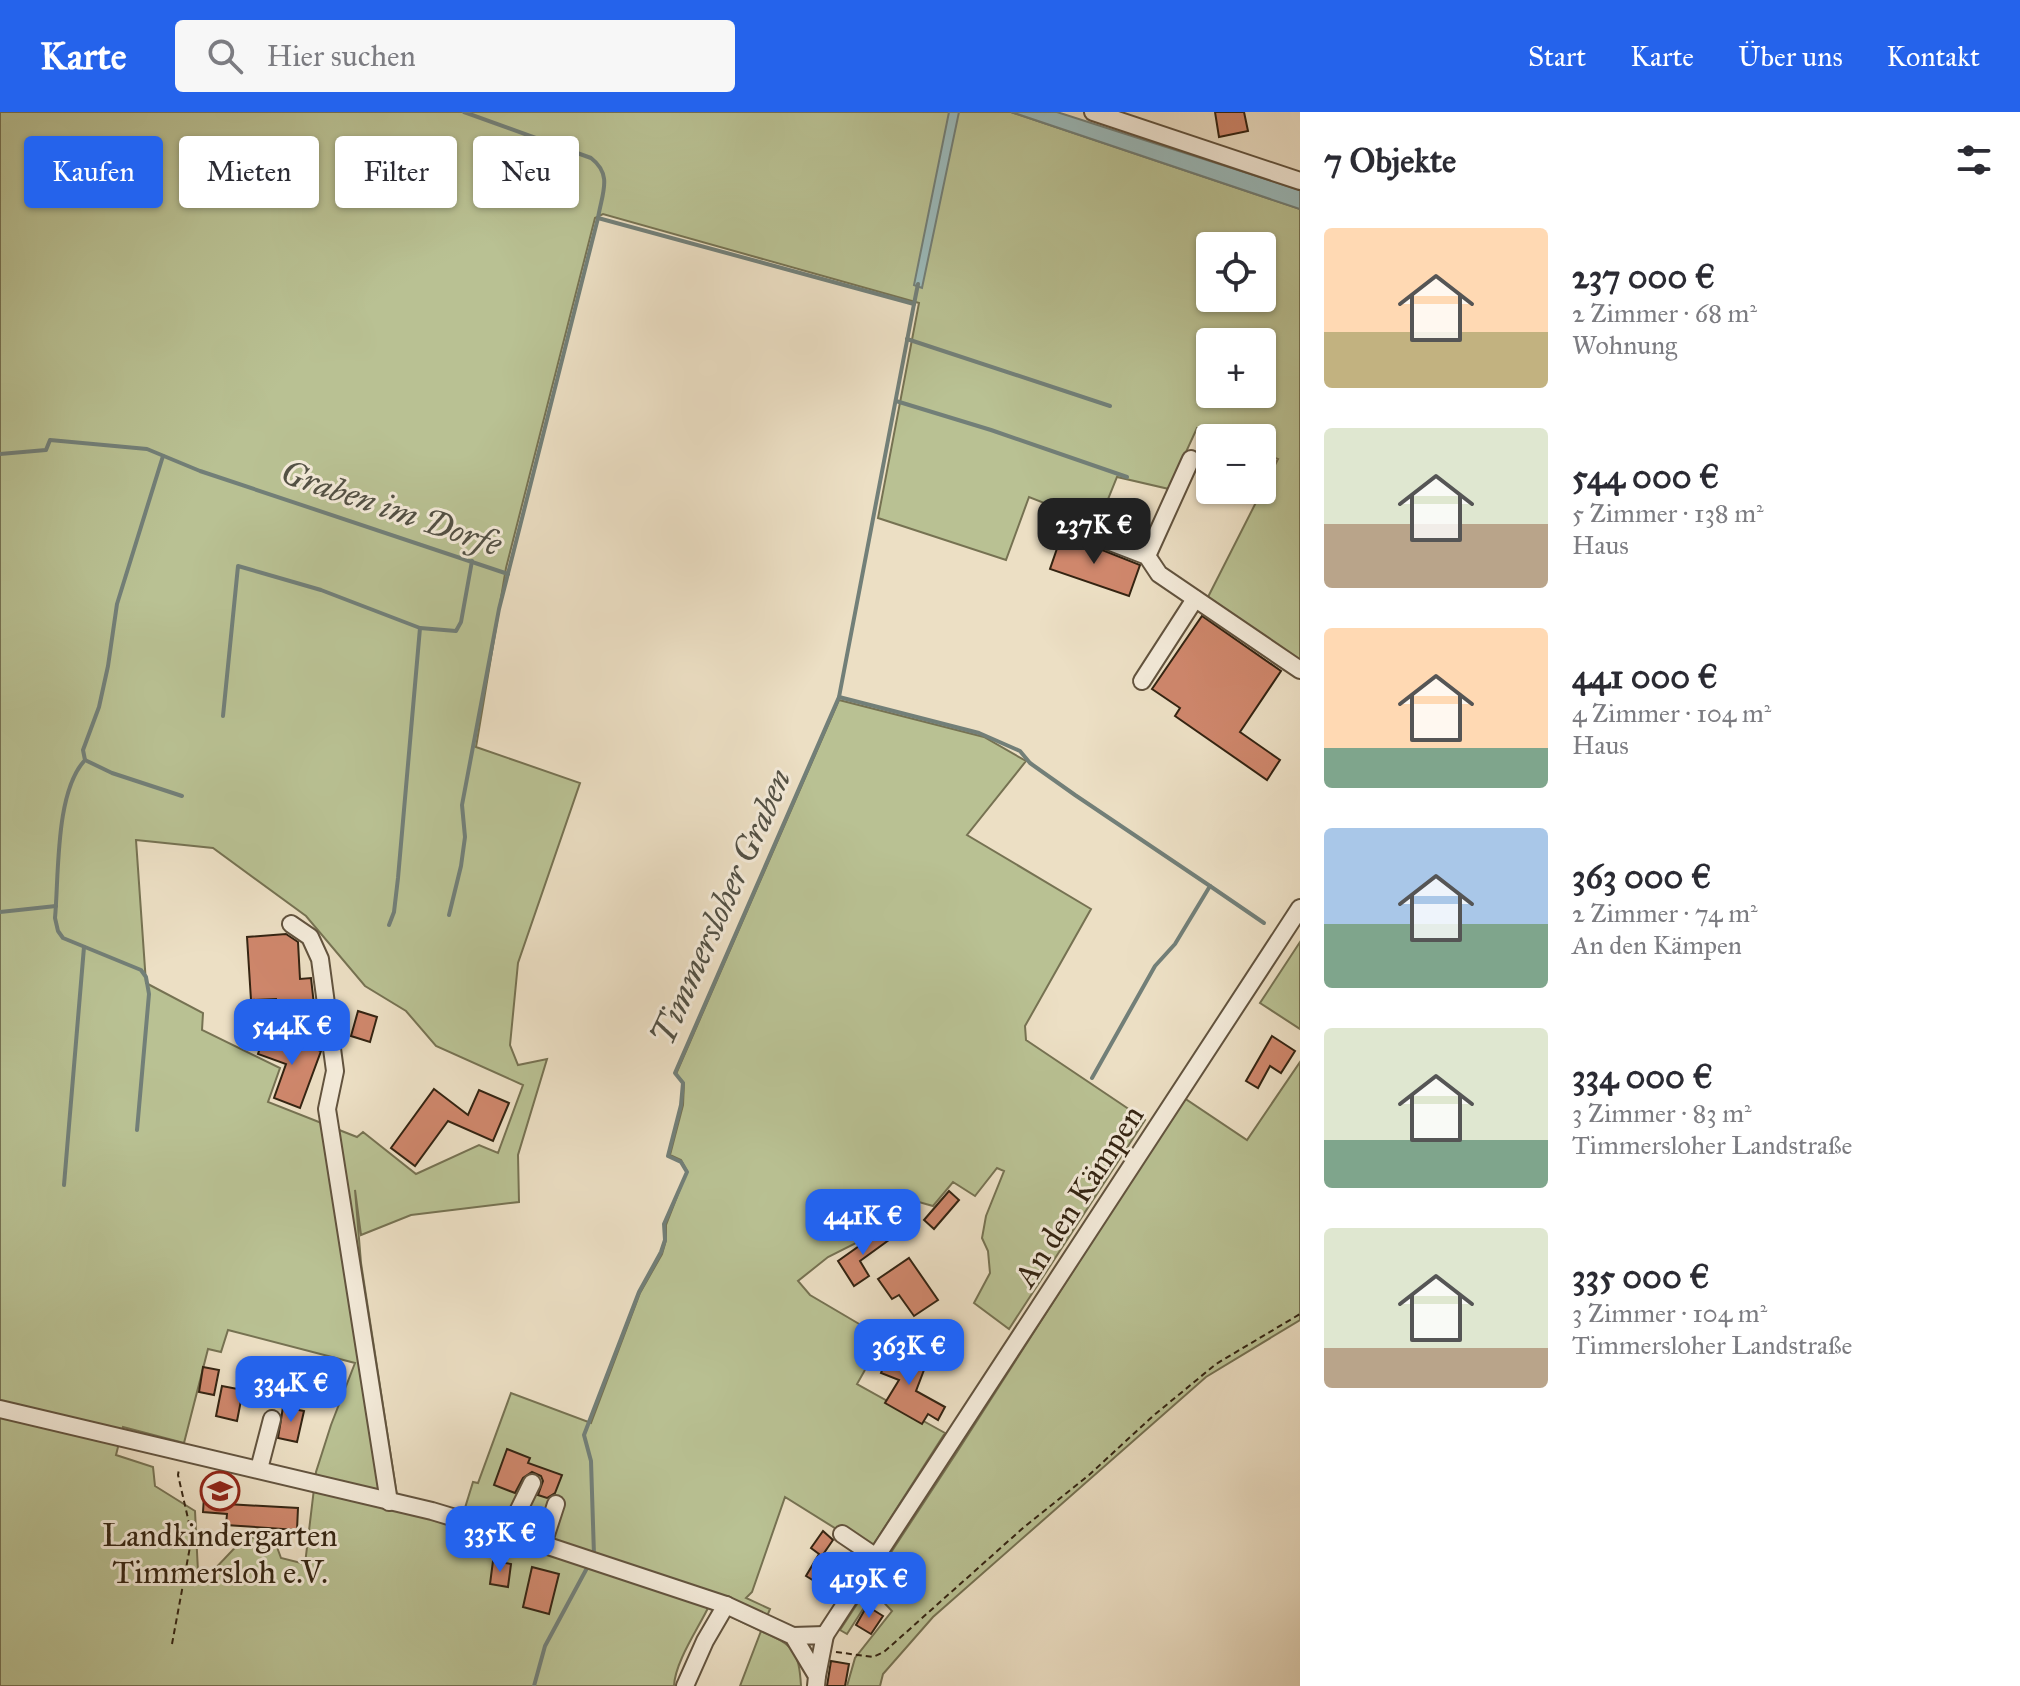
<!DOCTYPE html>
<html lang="de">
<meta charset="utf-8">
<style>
body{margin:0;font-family:"IM FELL Great Primer",serif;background:#f7f7f7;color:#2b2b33;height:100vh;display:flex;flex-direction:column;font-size:30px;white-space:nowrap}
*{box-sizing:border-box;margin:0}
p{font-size:26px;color:#7c7c81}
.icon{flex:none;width:44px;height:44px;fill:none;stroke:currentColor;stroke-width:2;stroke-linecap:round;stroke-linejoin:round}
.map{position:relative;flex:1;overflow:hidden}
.panel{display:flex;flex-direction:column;background:#fff;width:720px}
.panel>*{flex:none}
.guide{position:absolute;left:24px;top:24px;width:760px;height:72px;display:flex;gap:16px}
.tools{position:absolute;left:1196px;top:120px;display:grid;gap:16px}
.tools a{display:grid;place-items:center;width:80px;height:80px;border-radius:8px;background:#fff;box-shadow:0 2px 6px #0004;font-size:40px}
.price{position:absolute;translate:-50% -68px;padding:0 18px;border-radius:16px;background:#2563eb;color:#fff;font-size:26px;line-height:52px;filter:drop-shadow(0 2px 4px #0008)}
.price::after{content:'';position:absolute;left:50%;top:48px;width:24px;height:18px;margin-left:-12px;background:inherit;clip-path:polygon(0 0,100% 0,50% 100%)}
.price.current{background:#222;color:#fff}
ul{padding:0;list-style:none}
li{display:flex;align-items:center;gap:24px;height:200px;padding:0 24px}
li span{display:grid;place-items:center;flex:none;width:224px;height:160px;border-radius:8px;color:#555}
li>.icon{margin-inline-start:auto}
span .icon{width:96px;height:96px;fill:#fffc;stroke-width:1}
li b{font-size:34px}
h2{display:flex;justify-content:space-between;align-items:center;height:96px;padding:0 24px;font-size:34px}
.chip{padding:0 28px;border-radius:8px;background:#fff;box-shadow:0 2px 6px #0004;font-size:28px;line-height:72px}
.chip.current{background:#2563eb;color:#fff}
header{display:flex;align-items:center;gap:48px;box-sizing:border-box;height:112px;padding:0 40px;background:#2563eb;color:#fff}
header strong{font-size:38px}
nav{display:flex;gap:44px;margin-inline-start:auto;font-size:28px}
.search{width:560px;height:72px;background:#f7f7f7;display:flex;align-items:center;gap:20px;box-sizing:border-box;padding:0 28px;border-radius:8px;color:#7c7c81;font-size:30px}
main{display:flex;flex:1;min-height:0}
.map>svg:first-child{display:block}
</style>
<header>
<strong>Karte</strong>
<div class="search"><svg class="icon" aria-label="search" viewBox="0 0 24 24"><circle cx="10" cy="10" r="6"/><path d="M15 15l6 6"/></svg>Hier suchen</div>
<nav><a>Start</a><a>Karte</a><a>Über uns</a><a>Kontakt</a></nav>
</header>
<main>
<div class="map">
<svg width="1300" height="1574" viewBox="0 0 1300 1574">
<rect width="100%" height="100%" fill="#ecdfc4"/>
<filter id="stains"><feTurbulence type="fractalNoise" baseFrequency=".0025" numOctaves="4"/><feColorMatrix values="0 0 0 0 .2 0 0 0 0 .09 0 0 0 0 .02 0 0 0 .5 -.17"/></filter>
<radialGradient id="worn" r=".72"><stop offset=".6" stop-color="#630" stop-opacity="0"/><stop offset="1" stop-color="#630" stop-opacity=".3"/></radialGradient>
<g fill="#b9c193" stroke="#767252" stroke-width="2" fill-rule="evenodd">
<path d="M 0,0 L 1011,0 L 1300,97 L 1300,549 L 1208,485 L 1278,347 L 1262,341 L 1262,326 L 1223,326 L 1197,316 L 1169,377 L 1117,365 L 1098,412 L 1029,385 L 1006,448 L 878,406 L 919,191 L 603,102 L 595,106 L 506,456 L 476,635 L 580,671 L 518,851 L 510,933 L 518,953 L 547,947 L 518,1043 L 519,1090 L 411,1103 L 361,1123 L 355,1078 L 361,1151 L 397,1384 L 464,1399 L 473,1370 L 478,1371 L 511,1281 L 591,1311 L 640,1181 L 662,1142 L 666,1128 L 666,1113 L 687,1059 L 681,1048 L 670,1043 L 683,993 L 684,971 L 676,962 L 839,588 L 984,625 L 1026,649 L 967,723 L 1091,797 L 1025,914 L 1026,928 L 1145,1008 L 1009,1217 L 974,1191 L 990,1161 L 988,1139 L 982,1126 L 986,1104 L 1004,1059 L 997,1056 L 975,1084 L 953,1070 L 933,1094 L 919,1090 L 904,1097 L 870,1124 L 828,1145 L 798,1169 L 810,1183 L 883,1226 L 857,1272 L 945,1321 L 870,1438 L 785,1385 L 752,1480 L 746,1486 L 770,1497 L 761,1519 C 793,1533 799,1538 801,1574 L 740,1574 L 761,1519 L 709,1494 C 698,1517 675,1550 674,1574 L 0,1574 ZM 1210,134 L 1262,134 L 1262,186 L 1210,186 ZM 1210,230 L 1262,230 L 1262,282 L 1210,282 ZM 136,728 L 213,736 L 306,804 L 365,874 L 406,899 L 436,934 L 523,973 L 498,1041 L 479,1033 L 416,1062 L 363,1020 L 357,1025 L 268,990 L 280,956 L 202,918 L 203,901 L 146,871 ZM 228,1218 L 355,1251 L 331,1313 L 316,1360 L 305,1452 L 281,1446 L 274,1427 L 245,1425 L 211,1461 L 198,1460 L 195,1399 L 155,1374 L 153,1355 L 116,1343 L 123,1315 L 184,1331 L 208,1237 L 221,1240 Z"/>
<polygon points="1300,830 1300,917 1260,891"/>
<polygon points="1300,950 1300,1208 1206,1265 933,1505 883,1562 880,1574 847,1574 855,1546 892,1499 874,1480 847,1522 840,1518 957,1340 1184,986 1247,1028"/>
</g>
<g fill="#9bbbbc" stroke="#727f78" stroke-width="2">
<polygon points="949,0 959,0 922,176 914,173"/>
<polygon points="1011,0 1057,0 1300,78 1300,97"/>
</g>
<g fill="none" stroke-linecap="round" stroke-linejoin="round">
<g stroke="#727f78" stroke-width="4">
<path d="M 464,0 L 591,46 C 613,63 602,81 598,106 L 914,192 L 918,172"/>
<polyline points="907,227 1110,294"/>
<polyline points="896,289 991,318 1127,365"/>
<polyline points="0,342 46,338 50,328 147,337 200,359 508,462"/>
<polyline points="839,585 979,621 1020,639 1030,651 1075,683 1210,774 1175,832 1155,854 1092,966"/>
<polyline points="223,604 238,454 321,478 420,516"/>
<polyline points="85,648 112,661 182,684"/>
<polyline points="1210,774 1264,811"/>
<polyline points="0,800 56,794"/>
<polyline points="449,803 461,754 465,725 462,693 499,497 598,106"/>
<polyline points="389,813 394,800 398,766 420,516 456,519 461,510 472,449"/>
<path d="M 137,1018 L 149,882 L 146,865 L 141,858 L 63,826 L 58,819 L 55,806 C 59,763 55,680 85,648 L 83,638 L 99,595 L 108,554 L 117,492 L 163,344"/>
<polyline points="64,1073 84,835"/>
<polyline points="594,1443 591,1349 584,1323 639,1180 661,1140 665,1128 664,1112 687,1060 681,1050 668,1044 681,993 683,971 675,961 839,585 914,192"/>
<polyline points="534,1574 545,1534 587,1456"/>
</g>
</g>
<g fill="#cf876c" stroke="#342412" stroke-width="2">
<polygon points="1215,0 1244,0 1248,19 1219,25"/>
<polygon points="1062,422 1140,453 1129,484 1050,457"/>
<polygon points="1202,504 1281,559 1240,620 1280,648 1267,668 1175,604 1180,596 1152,577"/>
<polygon points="286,822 298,830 300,867 311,866 317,920 278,923 276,887 251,888 247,825"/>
<polygon points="358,899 377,905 370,930 351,924"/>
<polygon points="278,923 321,939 300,996 274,986 286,952 258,942 264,924 279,929"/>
<polygon points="1272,924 1295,939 1281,961 1270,954 1258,976 1246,969"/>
<polygon points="434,977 468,1003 479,978 509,991 493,1029 448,1009 415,1054 391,1036"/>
<polygon points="949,1079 959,1088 934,1117 924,1108"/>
<polygon points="886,1115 893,1125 860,1149 869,1164 854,1174 838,1149"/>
<polygon points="909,1146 938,1188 914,1204 899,1183 892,1187 878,1167"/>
<polygon points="891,1236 927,1250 916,1279 945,1295 938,1308 928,1302 922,1312 885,1291 899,1268 881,1261"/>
<polygon points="203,1255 219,1258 214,1283 199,1280"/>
<polygon points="222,1274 243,1278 237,1309 216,1304"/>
<polygon points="283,1295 304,1299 297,1330 278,1326"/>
<polygon points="507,1337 530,1346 528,1351 562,1363 555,1381 547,1386 538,1383 543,1369 541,1364 532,1360 523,1366 515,1381 494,1373"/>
<polygon points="205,1369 229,1370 227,1392 298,1396 297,1418 226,1413 227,1402 203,1400"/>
<polygon points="823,1419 833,1428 822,1444 839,1454 826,1476 806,1464 819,1442 811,1436"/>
<polygon points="493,1449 511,1452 508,1475 490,1472"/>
<polygon points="532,1455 559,1462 549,1502 523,1495"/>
<polygon points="867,1494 883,1504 871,1522 856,1513"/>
<polygon points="831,1549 849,1552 845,1574 827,1574"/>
</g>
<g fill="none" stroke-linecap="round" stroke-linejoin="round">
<defs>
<g id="minor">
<polyline points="1093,0 1300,69"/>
<polyline points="1069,414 1147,444 1159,462 1300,558"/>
<polyline points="1147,444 1191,347"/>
<polyline points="1142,569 1195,487"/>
<polyline points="291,812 310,825 320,847 335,959 327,997 389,1390"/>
<polyline points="0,1297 432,1399 548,1434 726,1493 793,1524 817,1564 816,1574"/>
<polyline points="259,1357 272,1307"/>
<polyline points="507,1422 532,1371"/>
<polyline points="842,1422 876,1445"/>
<polyline points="543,1432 556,1392"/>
<polyline points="825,1523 1300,796"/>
<polyline points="793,1524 825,1523 817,1564"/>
<polyline points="685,1574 705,1529 726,1493"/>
</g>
</defs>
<use href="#minor" stroke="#62533e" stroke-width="20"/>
<g stroke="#342412" stroke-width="2" stroke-dasharray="6 4" stroke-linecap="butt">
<polyline points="172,1532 192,1424 178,1363 179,1357"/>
<polyline points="836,1540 873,1545 884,1540 1023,1416 1089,1363 1153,1304 1216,1252 1300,1202"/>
</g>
<use href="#minor" stroke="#f3ead9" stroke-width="16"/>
</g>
<defs>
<symbol id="school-ring" viewBox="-11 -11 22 22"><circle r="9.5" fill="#f3ead9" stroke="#8f2418" stroke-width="1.5"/><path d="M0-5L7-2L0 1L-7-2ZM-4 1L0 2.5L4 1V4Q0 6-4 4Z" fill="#8f2418"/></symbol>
</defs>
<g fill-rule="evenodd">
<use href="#school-ring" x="198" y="1357" width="44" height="44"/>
</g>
<g text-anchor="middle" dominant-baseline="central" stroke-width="6" stroke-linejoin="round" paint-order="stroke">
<g font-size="32" fill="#342412" stroke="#f3ead9">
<text transform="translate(1079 1084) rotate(-57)">An den Kämpen</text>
</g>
<g font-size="32" fill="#342412" stroke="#f3ead9">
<text x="220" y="1423">Landkindergarten<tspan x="220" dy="37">Timmersloh e.V.</tspan></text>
</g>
<g font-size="34" font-style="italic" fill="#535145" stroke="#f3ead9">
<text transform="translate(391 396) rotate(19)">Graben im Dorfe</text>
<text transform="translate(721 795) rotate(-66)">Timmersloher Graben</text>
</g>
</g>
<rect width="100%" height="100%" filter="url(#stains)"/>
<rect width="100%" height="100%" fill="url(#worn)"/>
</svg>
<div class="tools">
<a><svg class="icon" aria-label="locate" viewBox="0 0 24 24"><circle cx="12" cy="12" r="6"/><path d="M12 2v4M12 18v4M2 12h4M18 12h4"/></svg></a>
<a>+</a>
<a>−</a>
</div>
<b class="price current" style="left:1094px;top:454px">237K €</b>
<b class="price" style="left:292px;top:955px">544K €</b>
<b class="price" style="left:863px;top:1145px">441K €</b>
<b class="price" style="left:909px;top:1275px">363K €</b>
<b class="price" style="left:291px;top:1312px">334K €</b>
<b class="price" style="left:500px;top:1462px">335K €</b>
<b class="price" style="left:869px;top:1508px">419K €</b>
<div class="guide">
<a class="chip current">Kaufen</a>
<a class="chip">Mieten</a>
<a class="chip">Filter</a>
<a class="chip">Neu</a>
</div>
</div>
<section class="panel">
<h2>7 Objekte<svg class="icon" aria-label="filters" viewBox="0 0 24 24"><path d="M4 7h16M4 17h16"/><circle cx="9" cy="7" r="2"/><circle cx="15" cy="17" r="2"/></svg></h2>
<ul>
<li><span style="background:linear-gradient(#ffd9b3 65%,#c2b280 0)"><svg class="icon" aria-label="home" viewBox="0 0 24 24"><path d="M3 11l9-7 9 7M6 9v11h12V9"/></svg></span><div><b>237 000 €</b><p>2 Zimmer · 68 m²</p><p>Wohnung</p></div></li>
<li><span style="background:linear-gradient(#dfe7d0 60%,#b9a48a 0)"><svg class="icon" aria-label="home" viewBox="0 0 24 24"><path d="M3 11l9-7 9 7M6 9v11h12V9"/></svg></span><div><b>544 000 €</b><p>5 Zimmer · 138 m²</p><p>Haus</p></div></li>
<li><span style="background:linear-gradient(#ffd9b3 75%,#7fa58c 0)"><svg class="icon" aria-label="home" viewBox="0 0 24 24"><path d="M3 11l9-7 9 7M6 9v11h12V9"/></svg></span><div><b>441 000 €</b><p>4 Zimmer · 104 m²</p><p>Haus</p></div></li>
<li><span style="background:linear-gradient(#a9c7e8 60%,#7fa58c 0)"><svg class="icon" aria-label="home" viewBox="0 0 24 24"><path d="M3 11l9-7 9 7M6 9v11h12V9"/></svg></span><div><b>363 000 €</b><p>2 Zimmer · 74 m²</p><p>An den Kämpen</p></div></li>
<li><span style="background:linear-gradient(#dfe7d0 70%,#7fa58c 0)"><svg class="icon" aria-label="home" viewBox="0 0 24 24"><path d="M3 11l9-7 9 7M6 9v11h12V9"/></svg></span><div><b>334 000 €</b><p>3 Zimmer · 83 m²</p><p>Timmersloher Landstraße</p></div></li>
<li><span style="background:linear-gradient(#dfe7d0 75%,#b9a48a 0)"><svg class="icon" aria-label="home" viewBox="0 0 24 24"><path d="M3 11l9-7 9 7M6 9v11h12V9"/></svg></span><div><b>335 000 €</b><p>3 Zimmer · 104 m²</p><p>Timmersloher Landstraße</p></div></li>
</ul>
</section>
</main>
